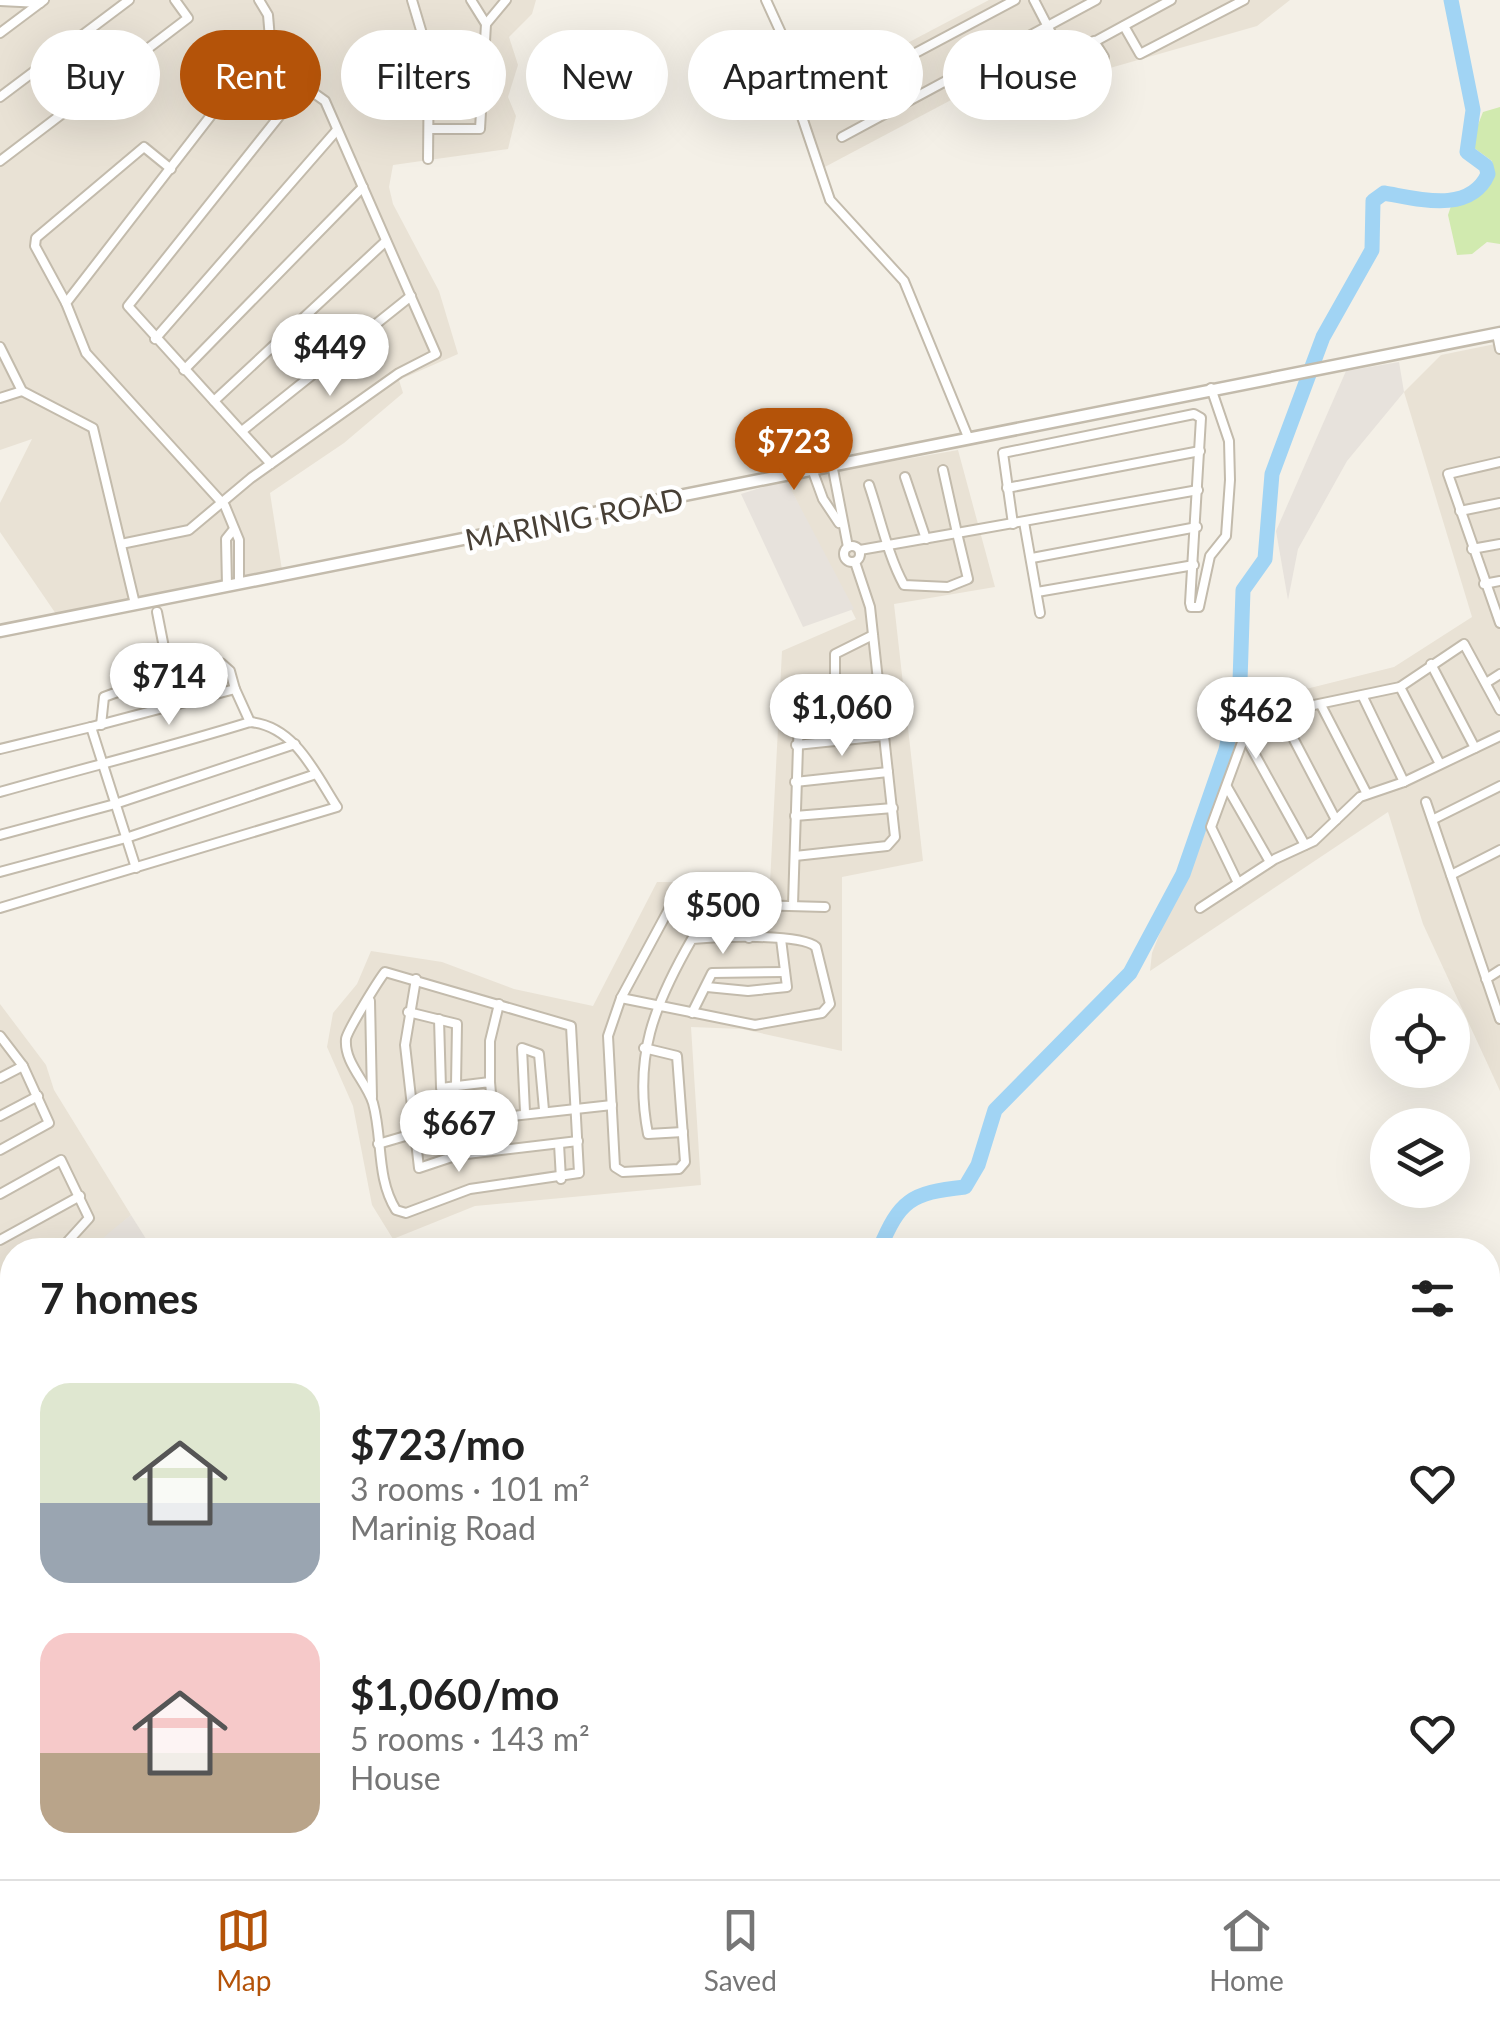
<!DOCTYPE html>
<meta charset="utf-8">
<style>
body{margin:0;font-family:Lato,sans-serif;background:#f2f2f2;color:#222;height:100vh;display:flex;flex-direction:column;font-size:38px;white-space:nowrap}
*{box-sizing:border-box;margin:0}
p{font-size:32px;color:#767676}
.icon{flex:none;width:55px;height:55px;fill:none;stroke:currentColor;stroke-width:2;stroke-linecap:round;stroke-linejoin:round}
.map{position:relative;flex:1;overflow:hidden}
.sheet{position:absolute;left:0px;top:1238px;width:1500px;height:642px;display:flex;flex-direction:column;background:#fff;border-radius:40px 40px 0 0;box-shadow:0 10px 40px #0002}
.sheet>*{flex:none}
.banner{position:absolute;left:30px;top:30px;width:1440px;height:90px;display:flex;gap:20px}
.tools{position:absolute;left:1370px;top:988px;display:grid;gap:20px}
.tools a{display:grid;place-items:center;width:100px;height:100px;border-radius:50%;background:#fff;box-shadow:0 10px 40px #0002;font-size:50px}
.price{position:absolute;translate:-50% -85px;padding:0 22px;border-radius:35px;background:#fff;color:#222;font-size:32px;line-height:65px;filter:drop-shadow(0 2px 5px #0008)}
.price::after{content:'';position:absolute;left:50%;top:60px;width:30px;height:22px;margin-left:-15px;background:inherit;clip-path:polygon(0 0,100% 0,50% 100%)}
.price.selected{background:#b45309;color:#fff}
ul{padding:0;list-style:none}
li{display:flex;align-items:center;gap:30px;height:250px;padding:0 40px}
li span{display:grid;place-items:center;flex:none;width:280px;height:200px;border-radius:30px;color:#555}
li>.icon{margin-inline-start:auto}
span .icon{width:120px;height:120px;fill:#fffc;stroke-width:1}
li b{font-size:42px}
h2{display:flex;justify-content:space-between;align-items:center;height:120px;padding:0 40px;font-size:42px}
.pill{padding:0 35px;border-radius:45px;background:#fff;box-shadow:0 10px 40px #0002;font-size:35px;line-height:90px}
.pill.selected{background:#b45309;color:#fff}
.tabs{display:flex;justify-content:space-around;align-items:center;height:140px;border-top:2px solid #e0e0e0;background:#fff;font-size:28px;color:#767676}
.tabs a{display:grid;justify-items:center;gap:5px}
.tabs .selected{color:#b45309}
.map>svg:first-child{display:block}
</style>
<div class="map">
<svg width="1500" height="1879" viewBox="0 0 1500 1879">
<rect width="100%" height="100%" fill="#f4f0e7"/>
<g fill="#e9e2d5">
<polygon points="0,0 536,0 532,14 509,37 518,65 508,97 516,116 508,149 393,165 389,187 393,204 439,291 458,354 399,380 403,393 344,443 270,493 282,570 56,614 0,532 0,503 32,439 0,450"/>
<polygon points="989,0 1290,0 1257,26 1054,84 1038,54 821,169 803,98"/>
<polygon points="1500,343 1500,1091 1423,924 1388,812 1150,971 1152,953 1216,791 1242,698 1278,696 1394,667 1472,617 1404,392 1441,355"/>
<polygon points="958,450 995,587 894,604 923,861 842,877 842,1051 742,1029 691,1027 701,1185 475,1206 393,1239 372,1205 353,1106 327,1047 333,1013 357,984 371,951 442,962 514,989 593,1006 657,882 770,883 782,651 856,619 786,480"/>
<polygon points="0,1004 46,1065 54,1090 131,1215 90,1250 12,1250 12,1313 0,1322"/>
<polygon points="958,1868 1136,1868 1138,1879 960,1879"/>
</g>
<g fill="#e7e2dc">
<polygon points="1399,362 1404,392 1347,461 1298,549 1288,600 1276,531 1346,371"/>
<polygon points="786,480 854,609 803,627 741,494"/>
<polygon points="131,1215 153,1250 90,1250 111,1231"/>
</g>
<path fill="#d1eaaf" d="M 1500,107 L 1500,244 L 1487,242 L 1472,254 L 1457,255 L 1448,215 L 1451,206 C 1471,195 1499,192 1492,161 L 1470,145 L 1483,112 Z"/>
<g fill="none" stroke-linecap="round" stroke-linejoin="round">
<g stroke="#a1d4f4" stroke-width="15">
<path d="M 879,1250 C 900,1200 910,1193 965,1187 L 978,1165 L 995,1110 L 1130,973 L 1183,874 L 1226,750 L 1240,681 L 1243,590 L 1265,559 L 1272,474 L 1323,337 L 1372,250 L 1373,201 L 1384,193 C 1415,198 1470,215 1488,174 L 1486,166 L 1467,152 L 1473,110 L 1451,0"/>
<polyline points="474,1879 506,1871 512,1875 512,1868"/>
</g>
<defs>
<g id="minor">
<polyline points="412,0 429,57 428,159"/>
<polyline points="471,0 486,24"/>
<polyline points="766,0 787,46 801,114 830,200 904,281 968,437"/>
<polyline points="1034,0 1064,58"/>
<polyline points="0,1 40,3"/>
<polyline points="1124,26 1140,54 1244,0"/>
<polyline points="0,33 44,0"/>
<polyline points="1094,41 1104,57"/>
<polyline points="1050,66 1171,0"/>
<polyline points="0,97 129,0"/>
<polyline points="801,114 1015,0"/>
<polyline points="429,129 480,129 486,24 506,0"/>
<polyline points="842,137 1096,0"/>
<polyline points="0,161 188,18 175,0"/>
<polyline points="66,303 35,246 36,238 144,147 171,169"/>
<polyline points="1497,334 1500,349"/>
<polyline points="155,339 337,130"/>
<polyline points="0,347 22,391 93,428 135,604"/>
<polyline points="184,370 363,187"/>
<polyline points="0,398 22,391"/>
<polyline points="214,401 386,241"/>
<polyline points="242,431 411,296"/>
<polyline points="1500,462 1448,474 1500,623"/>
<polyline points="832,464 848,547"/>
<polyline points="812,469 823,499 839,523"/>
<polyline points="943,470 957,533 1198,490"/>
<polyline points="905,477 926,539"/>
<polyline points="1007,488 1200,451"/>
<polyline points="1460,511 1500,503"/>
<polyline points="1024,522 1040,613"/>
<polyline points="1013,524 1003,453 1194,414 1201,418 1190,603 1191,607 1199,607 1210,556 1226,536 1230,480 1229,441 1211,388"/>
<polyline points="121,544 189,530 251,478 399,373 436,354 325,101 311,91 293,99 128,306 271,464"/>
<circle cx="852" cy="554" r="8"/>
<polyline points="1472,549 1500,544"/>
<path d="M 860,550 L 957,533 L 968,579 L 948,587 L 904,585 C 888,556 880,517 869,485"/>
<polyline points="1032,558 1197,527"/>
<polyline points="239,584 239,540 225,506 86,353 66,303 270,39 268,15 259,0"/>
<polyline points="1484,584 1500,581"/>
<polyline points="227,586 226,539 234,529"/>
<polyline points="1037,592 1194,565"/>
<polyline points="157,612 169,673"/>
<polyline points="1431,664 1475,748"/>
<polyline points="1486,683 1500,674"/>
<polyline points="1400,687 1440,764"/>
<polyline points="1363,697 1404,782"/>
<polyline points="835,703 835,654 873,635"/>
<polyline points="1321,705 1367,794"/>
<polyline points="1280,713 1336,820"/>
<polyline points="101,725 104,697 169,673 221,663 230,671 235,689"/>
<polyline points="91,727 235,689 250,722"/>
<polyline points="1243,733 1305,845"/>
<polyline points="796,745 884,736"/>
<polyline points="0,749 91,727 136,868"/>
<polyline points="795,782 888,772"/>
<polyline points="1227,787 1270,862"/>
<path d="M 0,792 C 84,768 166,748 250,722 C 295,726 315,773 337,807 L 0,908"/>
<polyline points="1426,802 1500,1019"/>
<polyline points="795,816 893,808"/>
<polyline points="1434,819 1500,786"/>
<polyline points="0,835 115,804 295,744"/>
<polyline points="795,856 887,846 895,837 870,607 855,562"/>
<polyline points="0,872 126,838 316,774"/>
<polyline points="1451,875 1500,850"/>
<polyline points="1238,883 1211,827 1251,718 1400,687 1464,644 1500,710"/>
<polyline points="793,905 799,715 806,707 880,698"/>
<polyline points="1200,908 1275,859 1314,841 1360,797 1404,782 1500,736"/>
<polyline points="749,938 750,904"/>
<path d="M 385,972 L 571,1026 L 579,1173 L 470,1189 L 406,1213 L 396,1210 C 376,1178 383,1139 373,1103 C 366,1081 344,1063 346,1039 C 347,1031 378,981 385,972 Z"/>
<polyline points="416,979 405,1045 419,1168 458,1155 578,1141"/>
<polyline points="1486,979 1500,970"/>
<polyline points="707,987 748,991 787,987 781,939"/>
<path d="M 621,998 L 755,1025 L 822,1013 L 830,1004 L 816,947 C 801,933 715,937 692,939 C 654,1005 633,1057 648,1134 L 683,1132"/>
<polyline points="370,1001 372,1097"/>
<polyline points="408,1012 457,1024 456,1085"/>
<polyline points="692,1013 712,973 785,972"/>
<polyline points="439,1019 441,1088 490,1082 493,1116"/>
<polyline points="0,1036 23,1066 49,1123 0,1150"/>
<polyline points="644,1048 677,1056 685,1162 679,1169 623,1172 615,1167 608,1036 621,998 669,909 680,903 825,907"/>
<polyline points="0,1078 23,1066"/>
<polyline points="490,1082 490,1041 499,1004"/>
<polyline points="525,1112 522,1048 539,1054 544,1110"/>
<polyline points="0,1116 38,1096"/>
<polyline points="378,1144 450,1123 612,1105"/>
<polyline points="559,1144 561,1179"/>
<polyline points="0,1194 61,1160 89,1218 60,1250"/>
<polyline points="0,1240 80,1196"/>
<polyline points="0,1291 12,1284"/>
<polyline points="973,1868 974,1879"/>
<polyline points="1078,1868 1079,1879"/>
<polyline points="1188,1879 1195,1868"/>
</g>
<g id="tertiary">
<polyline points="0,631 1500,333"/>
<polyline points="0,1527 12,1558"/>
<polyline points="134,1868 138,1879"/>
</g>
</defs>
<use href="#minor" stroke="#c3bbac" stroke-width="12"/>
<use href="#tertiary" stroke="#c3bbac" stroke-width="15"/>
<use href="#minor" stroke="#fff" stroke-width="8"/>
<use href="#tertiary" stroke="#fff" stroke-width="10"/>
</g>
<g text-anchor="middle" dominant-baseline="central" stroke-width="9" stroke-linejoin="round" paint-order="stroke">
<g font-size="30" fill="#484036" stroke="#fff">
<text transform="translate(574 518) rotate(-11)">MARINIG ROAD</text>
</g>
</g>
</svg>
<div class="tools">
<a><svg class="icon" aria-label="locate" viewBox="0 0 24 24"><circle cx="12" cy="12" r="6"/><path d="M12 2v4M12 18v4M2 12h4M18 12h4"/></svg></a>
<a><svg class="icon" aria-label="layers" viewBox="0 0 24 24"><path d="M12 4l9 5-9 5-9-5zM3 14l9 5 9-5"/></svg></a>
</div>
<b class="price" style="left:330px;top:399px">$449</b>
<b class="price selected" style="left:794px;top:493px">$723</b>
<b class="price" style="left:169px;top:728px">$714</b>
<b class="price" style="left:842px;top:759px">$1,060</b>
<b class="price" style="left:1256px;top:762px">$462</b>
<b class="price" style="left:723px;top:957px">$500</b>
<b class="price" style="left:459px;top:1175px">$667</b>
<div class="banner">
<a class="pill">Buy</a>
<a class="pill selected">Rent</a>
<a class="pill">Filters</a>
<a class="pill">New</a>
<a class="pill">Apartment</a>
<a class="pill">House</a>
</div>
<section class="sheet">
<h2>7 homes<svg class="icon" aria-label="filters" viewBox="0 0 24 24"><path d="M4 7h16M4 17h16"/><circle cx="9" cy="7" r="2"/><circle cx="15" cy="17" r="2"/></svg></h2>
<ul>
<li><span style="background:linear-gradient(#dfe7d0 60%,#9aa5b1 0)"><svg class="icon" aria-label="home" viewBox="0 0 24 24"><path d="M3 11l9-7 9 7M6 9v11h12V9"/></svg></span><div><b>$723/mo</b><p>3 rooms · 101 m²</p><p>Marinig Road</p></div><svg class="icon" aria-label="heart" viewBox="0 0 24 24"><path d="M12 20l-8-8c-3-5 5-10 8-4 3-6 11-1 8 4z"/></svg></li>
<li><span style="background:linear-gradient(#f6c9c9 60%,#b9a48a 0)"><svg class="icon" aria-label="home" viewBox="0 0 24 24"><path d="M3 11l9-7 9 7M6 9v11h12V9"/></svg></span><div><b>$1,060/mo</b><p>5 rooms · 143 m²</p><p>House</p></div><svg class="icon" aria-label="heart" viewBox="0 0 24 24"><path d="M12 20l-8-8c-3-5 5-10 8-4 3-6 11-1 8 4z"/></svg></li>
</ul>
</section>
</div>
<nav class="tabs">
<a class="selected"><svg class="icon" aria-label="map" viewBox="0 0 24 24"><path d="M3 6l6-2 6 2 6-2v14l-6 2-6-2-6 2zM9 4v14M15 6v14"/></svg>Map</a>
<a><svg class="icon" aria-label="saved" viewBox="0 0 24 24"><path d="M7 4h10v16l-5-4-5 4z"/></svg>Saved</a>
<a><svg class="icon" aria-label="home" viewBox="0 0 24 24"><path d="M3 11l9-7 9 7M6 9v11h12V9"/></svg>Home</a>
</nav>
